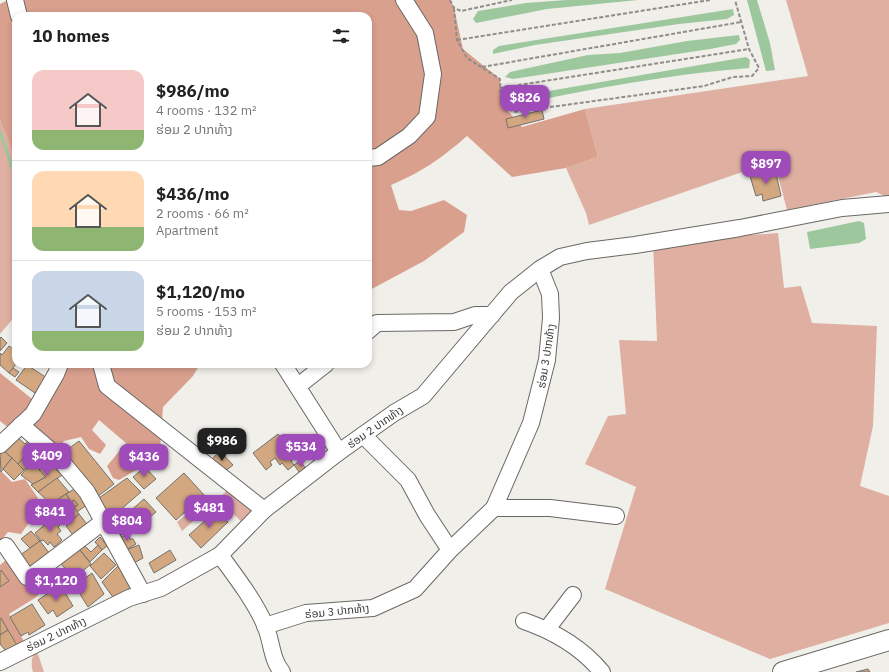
<!DOCTYPE html>
<meta charset="utf-8">
<style>
body{margin:0;font-family:"IBM Plex Sans","Noto Sans Lao",sans-serif;background:#f2f2f2;color:#222;height:100vh;display:flex;flex-direction:column;font-size:15px;white-space:nowrap}
*{box-sizing:border-box;margin:0}
p{font-size:13px;color:#767676}
.icon{flex:none;width:22px;height:22px;fill:none;stroke:currentColor;stroke-width:2;stroke-linecap:round;stroke-linejoin:round}
.map{position:relative;flex:1;overflow:hidden}
.drawer{position:absolute;left:12px;top:12px;width:360px;height:356px;display:flex;flex-direction:column;background:#fff;border-radius:12px;box-shadow:0 2px 6px #0003}
.drawer>*{flex:none}
.price{position:absolute;translate:-50% -34px;padding:0 9px;border-radius:8px;background:#9f4bba;color:#fff;font-size:13px;line-height:26px;filter:drop-shadow(0 1px 2px #0008)}
.price::after{content:'';position:absolute;left:50%;top:24px;width:12px;height:9px;margin-left:-6px;background:inherit;clip-path:polygon(0 0,100% 0,50% 100%)}
.price.on{background:#222;color:#fff}
ul{padding:0;list-style:none}
li{display:flex;align-items:center;gap:12px;height:100px;padding:0 20px}
li+li{border-top:1px solid #e0e0e0}
li span{display:grid;place-items:center;flex:none;width:112px;height:80px;border-radius:12px;color:#555}
li>.icon{margin-inline-start:auto}
span .icon{width:48px;height:48px;fill:#fffc;stroke-width:1}
li b{font-size:17px}
h2{display:flex;justify-content:space-between;align-items:center;height:48px;padding:0 20px;font-size:17px}
.map>svg:first-child{display:block}
</style>
<div class="map">
<svg width="889" height="672" viewBox="0 0 889 672">
<rect width="100%" height="100%" fill="#f1efea"/>
<g fill="#dfb0a1">
<polygon points="786,0 889,0 889,198 876,192 787,210 774,161 589,225 586,213 566,168 598,157 585,109 808,76"/>
<polygon points="0,120 16,160 16,315 0,334"/>
<polygon points="778,233 784,288 801,286 812,323 877,326 873,426 860,486 889,496 889,623 770,659 605,589 636,487 585,464 608,416 626,414 619,340 657,341 653,242"/>
<polygon points="228,489 257,511 243,523 218,500"/>
<polygon points="207,497 214,503 182,531 177,522"/>
<path d="M 35,652 L 38,654 L 44,672 L 33,672 C 31,666 31,657 35,652 Z"/>
</g>
<g fill="#daa08e">
<path d="M 8,0 L 450,0 L 454,8 L 463,49 L 500,79 L 501,103 L 522,127 L 585,109 L 598,157 L 566,168 L 512,177 L 467,136 C 442,158 422,172 391,185 L 399,210 L 411,211 L 444,200 L 467,215 L 464,232 L 424,261 L 368,291 L 368,16 L 16,16 L 16,160 L 0,120 L 0,4 Z"/>
<polygon points="52,364 200,364 193,376 163,407 160,449 143,466 119,480 113,478 107,466 126,443 99,420 92,430 106,445 100,454 89,449 81,437 64,441 58,450 15,433 0,421 0,373 37,403"/>
<polygon points="0,470 12,482 25,479 38,498 33,517 21,534 8,532 0,542"/>
<polygon points="10,557 39,594 35,598 9,614 26,645 19,647 0,619 0,587 8,581 0,569 0,565"/>
</g>
<g fill="#9dc89e">
<polygon points="566,0 638,0 547,9 476,23 473,19 478,11 526,3"/>
<polygon points="747,0 757,0 770,43 775,70 766,71"/>
<polygon points="733,9 734,15 727,19 679,24 535,45 493,54 493,50 499,46"/>
<polygon points="739,35 740,40 736,44 710,49 513,79 505,77 510,72 588,55 620,53 687,41"/>
<path d="M 746,57 L 750,60 L 749,68 C 670,74 592,89 515,105 L 507,101 L 514,97 Z"/>
<polygon points="859,221 864,223 866,239 859,243 810,249 807,232"/>
</g>
<g fill="none" stroke-linecap="round" stroke-linejoin="round">
<polyline stroke="#9dc89e" stroke-width="3" points="0,132 16,179"/>
</g>
<g fill="#d3a880" stroke="#75716d">
<polygon points="542,110 544,119 508,128 506,119"/>
<polygon points="775,169 781,196 763,201 762,194 756,196 750,176"/>
<polygon points="1,337 7,343 0,351 0,338"/>
<polygon points="9,346 16,351 16,364 22,364 20,367 16,364 9,373 0,365 0,353 2,355"/>
<polygon points="27,365 47,378 35,393 16,380"/>
<polygon points="13,368 19,372 15,377 9,373"/>
<polygon points="278,434 296,457 291,461 294,465 288,470 282,463 280,465 275,458 270,462 272,465 266,470 253,453"/>
<polygon points="16,436 25,444 28,441 34,446 18,464 3,450"/>
<polygon points="79,441 114,484 97,497 64,452"/>
<polygon points="3,450 12,458 1,472 0,454"/>
<polygon points="30,450 39,458 24,470 18,464"/>
<polygon points="220,451 233,465 224,472 210,461"/>
<polygon points="12,458 24,470 14,480 3,469"/>
<polygon points="300,461 308,471 302,476 294,465"/>
<polygon points="33,462 46,477 33,484 21,475"/>
<polygon points="48,462 62,475 38,492 31,485 46,477 39,470"/>
<polygon points="145,467 156,479 144,489 133,477"/>
<polygon points="184,473 204,495 176,520 156,498"/>
<polygon points="57,478 69,492 51,504 38,492"/>
<polygon points="127,478 141,492 111,518 99,498"/>
<polygon points="76,488 88,504 77,512 74,507 78,505 74,500 71,502 66,494"/>
<polygon points="66,494 71,502 74,500 78,505 74,507 79,514 67,524 51,504"/>
<polygon points="144,499 156,512 131,533 120,520"/>
<polygon points="217,510 228,522 201,548 189,535"/>
<polygon points="79,514 90,528 76,539 66,526"/>
<polygon points="54,517 60,525 58,527 61,531 57,534 62,540 54,547 50,542 48,545 43,540 41,541 35,533"/>
<polygon points="120,522 126,532 118,537 112,526"/>
<polygon points="31,531 40,541 30,548 21,539"/>
<polygon points="129,533 130,539 133,539 136,544 126,550 119,538"/>
<polygon points="100,537 107,546 102,550 95,542"/>
<polygon points="40,541 53,558 30,576 16,558"/>
<polygon points="84,545 91,552 98,545 102,550 90,562 79,549"/>
<polygon points="139,545 143,558 134,563 126,550"/>
<polygon points="79,549 91,564 74,578 61,564"/>
<polygon points="170,550 176,560 154,573 149,563"/>
<polygon points="104,553 116,565 101,579 90,566"/>
<polygon points="118,566 133,585 115,600 102,582"/>
<polygon points="1,570 9,581 0,587 0,571"/>
<polygon points="53,571 59,581 52,585 55,589 49,593 47,591 43,593 36,581"/>
<polygon points="92,573 104,594 88,607 75,586"/>
<polygon points="58,587 62,592 64,591 73,606 57,617 53,610 48,614 38,600"/>
<polygon points="32,604 45,625 29,635 28,632 21,636 10,617"/>
<polygon points="1,618 8,630 0,635 0,619"/>
<polygon points="8,630 17,645 6,651 0,644 0,635"/>
<polygon points="868,669 870,672 856,672"/>
</g>
<g fill="none" stroke-linecap="round" stroke-linejoin="round">
<defs>
<g id="minor">
<polyline points="15,0 19,16"/>
<polyline points="368,158 378,157 409,136 427,117 433,74 425,33 404,0"/>
<polyline points="368,331 377,323 454,322 475,315 492,315"/>
<polyline points="101,364 107,386 264,510"/>
<polyline points="283,364 339,452"/>
<polyline points="298,386 326,364"/>
<polyline points="21,425 56,455 87,492 143,594"/>
<polyline points="363,435 408,480 427,515 450,550"/>
<polyline points="0,445 33,414 56,374 60,364"/>
<polyline points="494,508 531,423 547,360 551,318 550,294 540,269"/>
<polyline points="6,546 27,577 30,577 104,521"/>
<path d="M 220,555 C 236,577 254,600 265,625 C 272,641 271,659 282,672"/>
<path d="M 524,621 C 553,631 582,648 602,672"/>
<polyline points="265,626 306,613 373,608 415,589 450,550 494,508 550,508 616,516"/>
<polyline points="547,629 573,595"/>
<polyline points="0,662 129,598 161,588 220,555 264,510 339,452 394,413 423,396 511,292 540,269 560,257 587,251 635,245 740,228 842,208 889,204"/>
</g>
<polyline id="major" points="783,672 889,640"/>
</defs>
<use href="#minor" stroke="#6a6864" stroke-width="18"/>
<use href="#major" stroke="#6a6864" stroke-width="22"/>
<g stroke="#8f8d8a" stroke-width="2" stroke-dasharray="4 2" stroke-linecap="butt">
<polyline points="450,0 454,8 461,11 512,0"/>
<polyline points="454,8 457,40 467,58 500,79 501,103 514,112 704,86 733,77 752,76 759,68 749,49 735,0"/>
<polyline points="457,40 710,0"/>
<polyline points="482,67 741,22"/>
<polyline points="500,88 749,49"/>
</g>
<use href="#minor" stroke="#fff" stroke-width="16"/>
<use href="#major" stroke="#fff" stroke-width="20"/>
</g>
<g text-anchor="middle" dominant-baseline="central" stroke-width="3" stroke-linejoin="round" paint-order="stroke">
<g font-size="11" fill="#393836" stroke="#fff">
<text transform="translate(546 356) rotate(-81)">ຮ່ອມ 3 ປາກທ້າງ</text>
<text transform="translate(375 427) rotate(-35)">ຮ່ອມ 2 ປາກທ້າງ</text>
<text transform="translate(337 611) rotate(-6)">ຮ່ອມ 3 ປາກທ້າງ</text>
<text transform="translate(56 634) rotate(-26)">ຮ່ອມ 2 ປາກທ້າງ</text>
</g>
</g>
</svg>
<b class="price" style="left:525px;top:119px">$826</b>
<b class="price" style="left:766px;top:185px">$897</b>
<b class="price on" style="left:222px;top:462px">$986</b>
<b class="price" style="left:301px;top:468px">$534</b>
<b class="price" style="left:47px;top:477px">$409</b>
<b class="price" style="left:144px;top:478px">$436</b>
<b class="price" style="left:209px;top:529px">$481</b>
<b class="price" style="left:50px;top:533px">$841</b>
<b class="price" style="left:127px;top:542px">$804</b>
<b class="price" style="left:56px;top:602px">$1,120</b>
<section class="drawer">
<h2>10 homes<svg class="icon" aria-label="filters" viewBox="0 0 24 24"><path d="M4 7h16M4 17h16"/><circle cx="9" cy="7" r="2"/><circle cx="15" cy="17" r="2"/></svg></h2>
<ul>
<li><span style="background:linear-gradient(#f6c9c9 75%,#8fb573 0)"><svg class="icon" aria-label="home" viewBox="0 0 24 24"><path d="M3 11l9-7 9 7M6 9v11h12V9"/></svg></span><div><b>$986/mo</b><p>4 rooms · 132 m²</p><p>ຮ່ອມ 2 ປາກທ້າງ</p></div></li>
<li><span style="background:linear-gradient(#ffd9b3 70%,#8fb573 0)"><svg class="icon" aria-label="home" viewBox="0 0 24 24"><path d="M3 11l9-7 9 7M6 9v11h12V9"/></svg></span><div><b>$436/mo</b><p>2 rooms · 66 m²</p><p>Apartment</p></div></li>
<li><span style="background:linear-gradient(#c9d6e8 75%,#8fb573 0)"><svg class="icon" aria-label="home" viewBox="0 0 24 24"><path d="M3 11l9-7 9 7M6 9v11h12V9"/></svg></span><div><b>$1,120/mo</b><p>5 rooms · 153 m²</p><p>ຮ່ອມ 2 ປາກທ້າງ</p></div></li>
</ul>
</section>
</div>
